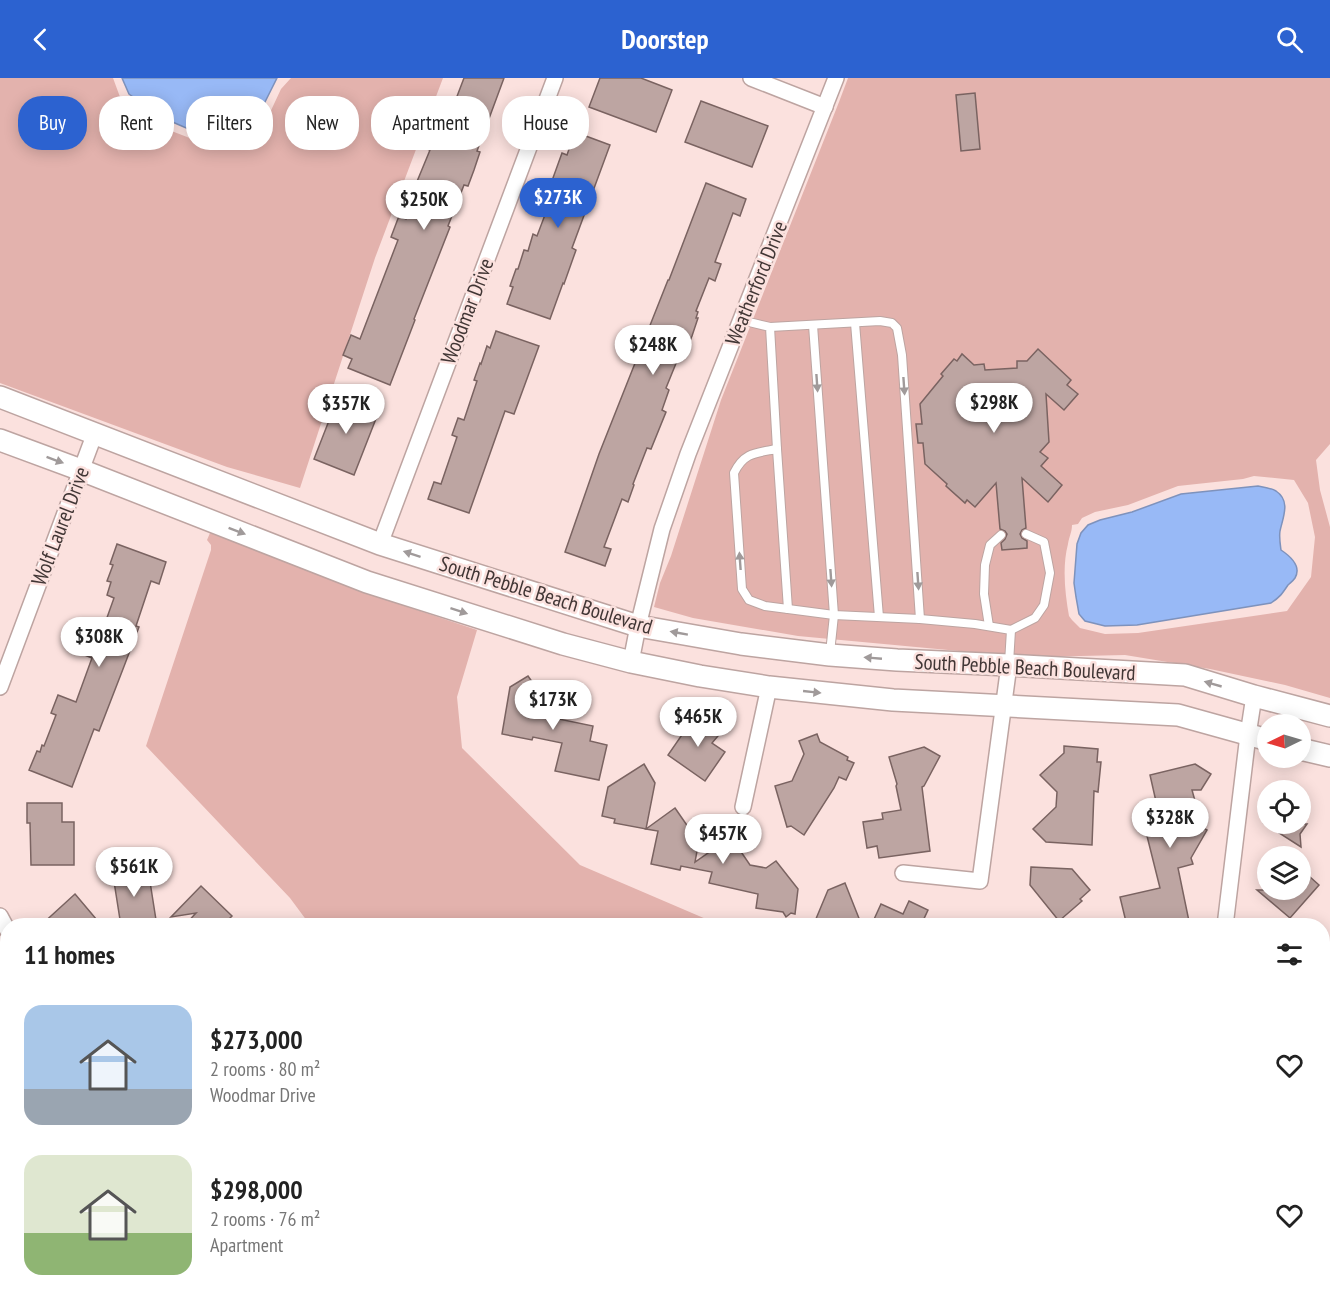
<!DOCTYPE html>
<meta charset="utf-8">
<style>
body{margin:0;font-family:"PT Sans Narrow",sans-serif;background:#f2f2f2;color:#222;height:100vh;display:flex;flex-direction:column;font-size:22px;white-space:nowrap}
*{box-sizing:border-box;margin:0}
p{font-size:20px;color:#767676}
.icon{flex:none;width:33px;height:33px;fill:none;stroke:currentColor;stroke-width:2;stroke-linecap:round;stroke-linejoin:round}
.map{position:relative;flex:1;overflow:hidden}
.side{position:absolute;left:0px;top:840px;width:1330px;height:386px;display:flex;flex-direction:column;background:#fff;border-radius:24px 24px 0 0;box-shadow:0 3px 15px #0003}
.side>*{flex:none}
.guide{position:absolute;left:18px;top:18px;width:600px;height:54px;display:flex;gap:12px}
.needle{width:39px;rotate:265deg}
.tools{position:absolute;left:1257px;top:636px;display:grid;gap:12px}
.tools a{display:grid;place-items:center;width:54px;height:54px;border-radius:50%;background:#fff;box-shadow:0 3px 15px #0003;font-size:30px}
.price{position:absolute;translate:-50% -51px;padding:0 14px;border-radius:21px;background:#fff;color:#222;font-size:20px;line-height:39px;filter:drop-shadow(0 2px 3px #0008)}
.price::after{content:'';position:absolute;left:50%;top:36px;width:18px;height:14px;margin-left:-9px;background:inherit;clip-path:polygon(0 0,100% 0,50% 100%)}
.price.selected{background:#2c62d0;color:#fff}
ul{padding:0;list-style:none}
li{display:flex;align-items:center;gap:18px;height:150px;padding:0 24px}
li span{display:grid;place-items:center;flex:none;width:168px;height:120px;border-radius:18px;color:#555}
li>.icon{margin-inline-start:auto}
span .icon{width:72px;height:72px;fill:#fffc;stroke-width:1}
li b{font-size:26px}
h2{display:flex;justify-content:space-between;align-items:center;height:72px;padding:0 24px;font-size:26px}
.pill{padding:0 21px;border-radius:24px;background:#fff;box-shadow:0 3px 15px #0003;font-size:21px;line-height:54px}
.pill.selected{background:#2c62d0;color:#fff}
header{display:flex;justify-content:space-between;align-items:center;height:78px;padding:0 24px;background:#2c62d0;color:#fff;font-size:27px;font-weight:800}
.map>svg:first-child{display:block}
</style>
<header><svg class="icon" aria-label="back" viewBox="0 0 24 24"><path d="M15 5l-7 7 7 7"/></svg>Doorstep<svg class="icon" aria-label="search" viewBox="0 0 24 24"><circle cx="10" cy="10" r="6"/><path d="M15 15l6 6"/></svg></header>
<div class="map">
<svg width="1330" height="1225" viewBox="0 0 1330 1225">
<rect width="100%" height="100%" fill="#fbe1de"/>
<g fill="#e3b2ad" fill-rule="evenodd">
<polygon points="0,0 113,0 120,19 123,22 156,47 200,64 263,45 267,41 281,11 291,0 443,0 375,180 300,410 227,389 0,305"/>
<path d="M 848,0 L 1330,0 L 1330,366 L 1316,382 L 1320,412 L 1330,449 L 1330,620 L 1285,607 L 1210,591 L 1125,577 L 1035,579 L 991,576 L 798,558 L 693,540 L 654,529 L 660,505 L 671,478 L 721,322 L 839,24 ZM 1254,398 L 1294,402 L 1308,425 L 1315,459 L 1311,499 L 1287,533 L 1138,555 L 1105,556 L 1080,550 L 1072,542 L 1069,538 C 1065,515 1062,489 1068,466 C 1069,459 1072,454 1072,447 L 1078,446 L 1082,440 L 1095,434 L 1128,427 L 1178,408 L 1243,401 Z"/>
<polygon points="210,455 393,524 477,552 457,619 462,670 580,787 720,847 310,847 290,820 146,668 211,472 211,467 207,462"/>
<polygon points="1323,1046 1330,1050 1330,1225 1175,1225 1171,1218 1323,1218"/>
</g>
<g fill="#98b9f6" stroke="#7e92bc" stroke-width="1.5">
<polygon points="122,0 277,0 258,38 200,56 161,39 129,16"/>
<path d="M 1258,408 C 1264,409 1271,410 1276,413 C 1291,423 1283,439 1280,453 C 1279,459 1280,465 1281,472 C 1290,478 1302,488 1295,500 C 1293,503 1290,505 1288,507 C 1282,516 1280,519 1271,525 L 1137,547 L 1105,548 L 1085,543 L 1079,536 L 1076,519 L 1074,505 L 1077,466 L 1081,455 L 1088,447 L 1100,442 L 1132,434 L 1181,416 Z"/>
<polygon points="0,1086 7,1100 8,1218 58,1218 60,1225 0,1225"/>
<polygon points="458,1218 811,1218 798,1225 472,1225"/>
</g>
<g fill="#bda5a2" stroke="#7a6361" stroke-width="1.5">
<polygon points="464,0 504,0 477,73 480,74 474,92 468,108 464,107 448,148 450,149 414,241 415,242 390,307 348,290 352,281 343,277 351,257 360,261 398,162 391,159 399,138 406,141 420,108 416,106 430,72 427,71 442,39 448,42"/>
<polygon points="600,0 641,0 672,12 656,54 589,29"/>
<polygon points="975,15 980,71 961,73 956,17"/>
<polygon points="701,23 768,48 752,89 685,64"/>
<polygon points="575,54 610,67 572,170 576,172 564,206 563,205 550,241 507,226 513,209 510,208 516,191 518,191 524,172 528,173 533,156 537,158 554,113 549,111 562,75 567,77"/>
<polygon points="706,105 746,121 740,138 733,135 715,184 721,186 715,203 709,200 696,233 698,234 696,240 698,240 692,258 685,274 683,273 681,279 679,278 666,310 669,312 662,332 666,334 651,371 647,370 633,406 634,407 628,424 622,421 604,469 611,471 605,488 565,474 599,376 668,202 669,202"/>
<polygon points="496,253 539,268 514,336 505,333 469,435 428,421 434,404 441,406 457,359 452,357 458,340 464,342 477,303 474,302 480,285 481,286 487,268 490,270"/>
<polygon points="1038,271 1071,302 1067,307 1078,316 1064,332 1046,316 1049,364 1040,374 1048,380 1041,388 1062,407 1048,424 1022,400 1026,450 1022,452 1020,456 1022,460 1027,463 1027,470 1002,472 1001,465 1005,461 1007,456 1005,453 1000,451 996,405 975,429 967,422 965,425 946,408 947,406 925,386 923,365 918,365 916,346 922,346 920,326 943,298 941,296 954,281 957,283 962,276 974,287 984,286 985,292 1017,290 1017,283 1027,283"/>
<polygon points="339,317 379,333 354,397 314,381"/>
<polygon points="117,466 166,484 159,506 151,503 136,548 139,549 123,591 99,653 94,651 72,709 29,692 37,673 40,674 42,667 44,668 56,637 51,635 58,617 76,624 92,580 75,573 82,556 99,562 114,520 107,517 111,504 107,503 113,487 110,486"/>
<polygon points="528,598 546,624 551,625 549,639 593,648 590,663 607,667 599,702 555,693 562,665 533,659 532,662 502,656 510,609"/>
<polygon points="697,635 711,645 708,651 718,658 712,665 725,674 705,703 668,677"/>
<polygon points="817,656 820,664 848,679 847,682 854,685 846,702 839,699 834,710 804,757 791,748 787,749 775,708 792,703 804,676 799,663"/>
<polygon points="1064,668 1098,671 1097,684 1101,684 1098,714 1094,713 1092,767 1046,764 1033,751 1056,729 1057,714 1040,697 1064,675"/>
<polygon points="924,669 940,678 924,708 922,709 930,773 879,780 877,768 867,770 863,744 883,741 882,735 901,732 896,708 897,706 889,679"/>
<polygon points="644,686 655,705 646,751 614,745 615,741 602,738 608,709"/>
<polygon points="1195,686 1211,696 1201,712 1192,712 1195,723 1191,730 1196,729 1200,748 1207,752 1191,780 1193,786 1178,790 1190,848 1127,848 1120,819 1160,810 1146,754 1162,750 1150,697"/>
<polygon points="27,725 62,725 62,744 74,744 74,787 31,787 30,745 27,745"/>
<polygon points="675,730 693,756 700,757 695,784 731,759 750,787 766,790 776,783 798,811 795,836 791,835 786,839 783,834 756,830 758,816 709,805 712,794 681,788 680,792 651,786 658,753 646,751"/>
<polygon points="1265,746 1307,746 1300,756 1301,769"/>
<polygon points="1031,789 1072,791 1090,812 1080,821 1082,823 1059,843 1030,807"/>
<polygon points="1300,790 1319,807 1290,840 1257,812 1300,812"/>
<polygon points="148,791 156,842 121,848 113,797"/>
<polygon points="845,805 862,848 813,848 828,812"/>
<polygon points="201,808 232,838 222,848 184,848 196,835 171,839"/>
<polygon points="75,816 102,848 40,848"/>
<polygon points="909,823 928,832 922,845 928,848 871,848 881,826 903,836"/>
</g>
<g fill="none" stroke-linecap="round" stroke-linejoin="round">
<defs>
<g id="lane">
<polyline points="741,242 770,249 777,371 788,531"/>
<polyline points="855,245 879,539"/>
<polyline points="813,247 834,537 830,575"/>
<polyline points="770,249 880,243 892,245 897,250 902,277 920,541"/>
<path d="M 777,371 C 756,375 744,374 734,395 L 742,511 L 749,522 L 765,528 L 834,537 L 920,541 L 975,546 L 1011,552 L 1009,585"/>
<polyline points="989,548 984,516 985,487 990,467 1001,457"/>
<polyline points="1011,552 1035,540 1044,527 1050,495 1044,464 1026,456"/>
</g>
<g id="street">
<polyline points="751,0 825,29"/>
<polyline points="380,466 555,0"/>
<polyline points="631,584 638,548 662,451 688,376 836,0"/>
<polyline points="0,609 95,355"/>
<polyline points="743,729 769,609"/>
<polyline points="903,795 980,803 1009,587"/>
<polyline points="0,838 8,853"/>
<polyline points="1225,848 1248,657 1254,618"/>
<polyline points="251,1218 257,1225"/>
</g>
<g id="secondary">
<polyline points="0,319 380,466 638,548 741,566 830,577 897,582 1009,587 1185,597 1254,618 1330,638"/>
<polyline points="0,362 81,392 367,504 563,566 631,584 700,598 769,609 893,622 1178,637 1268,662"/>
<polyline points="1300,671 1330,678"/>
</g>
</defs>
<use href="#lane" stroke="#bda4a1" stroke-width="10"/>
<use href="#street" stroke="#bda4a1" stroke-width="18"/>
<use href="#secondary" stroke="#bda4a1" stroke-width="24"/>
<use href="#lane" stroke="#fff" stroke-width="8"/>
<use href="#street" stroke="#fff" stroke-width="15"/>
<use href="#secondary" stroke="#fff" stroke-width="21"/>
</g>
<defs><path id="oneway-solid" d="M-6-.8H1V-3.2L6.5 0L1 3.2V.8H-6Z" transform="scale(1.5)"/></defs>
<g fill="#a09a9a">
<use href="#oneway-solid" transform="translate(817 305) rotate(86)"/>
<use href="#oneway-solid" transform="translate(904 308) rotate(86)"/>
<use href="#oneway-solid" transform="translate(55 382) rotate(20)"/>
<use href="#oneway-solid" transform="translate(237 453) rotate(21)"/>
<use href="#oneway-solid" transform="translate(412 476) rotate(-162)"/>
<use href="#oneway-solid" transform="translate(740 483) rotate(-94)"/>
<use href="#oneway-solid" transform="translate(831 500) rotate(86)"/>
<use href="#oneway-solid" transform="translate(918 503) rotate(86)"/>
<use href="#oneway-solid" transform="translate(459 533) rotate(18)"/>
<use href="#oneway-solid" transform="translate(679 555) rotate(-170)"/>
<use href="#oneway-solid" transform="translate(873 580) rotate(-175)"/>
<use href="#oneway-solid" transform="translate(1213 606) rotate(-164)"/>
<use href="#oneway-solid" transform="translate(812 614) rotate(6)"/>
</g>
<g text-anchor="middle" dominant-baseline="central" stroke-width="5" stroke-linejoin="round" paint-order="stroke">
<g font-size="21" fill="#413635" stroke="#fbe1de">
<text transform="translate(756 205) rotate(-68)">Weatherford Drive</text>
<text transform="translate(467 233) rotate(-69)">Woodmar Drive</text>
<text transform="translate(60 448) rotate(-69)">Wolf Laurel Drive</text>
<text transform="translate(546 517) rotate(17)">South Pebble Beach Boulevard</text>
<text transform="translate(1025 589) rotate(3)">South Pebble Beach Boulevard</text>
</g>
</g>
</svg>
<div class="tools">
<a><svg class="needle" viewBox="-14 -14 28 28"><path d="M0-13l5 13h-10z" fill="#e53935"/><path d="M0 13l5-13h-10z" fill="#767676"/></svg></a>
<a><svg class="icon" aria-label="locate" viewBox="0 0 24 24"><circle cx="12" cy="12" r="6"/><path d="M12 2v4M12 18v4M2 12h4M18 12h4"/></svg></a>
<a><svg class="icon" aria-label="layers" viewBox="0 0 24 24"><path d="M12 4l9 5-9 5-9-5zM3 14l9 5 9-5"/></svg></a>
</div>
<b class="price selected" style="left:558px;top:151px">$273K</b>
<b class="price" style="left:424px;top:153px">$250K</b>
<b class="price" style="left:653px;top:298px">$248K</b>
<b class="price" style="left:994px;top:356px">$298K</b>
<b class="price" style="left:346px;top:357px">$357K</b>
<b class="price" style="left:99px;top:590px">$308K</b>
<b class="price" style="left:553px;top:653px">$173K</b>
<b class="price" style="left:698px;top:670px">$465K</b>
<b class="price" style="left:1170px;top:771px">$328K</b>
<b class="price" style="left:723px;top:787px">$457K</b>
<b class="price" style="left:134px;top:820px">$561K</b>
<div class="guide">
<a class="pill selected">Buy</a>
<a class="pill">Rent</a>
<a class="pill">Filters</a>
<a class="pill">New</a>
<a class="pill">Apartment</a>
<a class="pill">House</a>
</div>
<section class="side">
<h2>11 homes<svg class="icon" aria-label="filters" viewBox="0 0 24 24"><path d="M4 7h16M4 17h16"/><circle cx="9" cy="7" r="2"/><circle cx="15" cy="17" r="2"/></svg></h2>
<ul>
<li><span style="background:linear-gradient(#a9c7e8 70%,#9aa5b1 0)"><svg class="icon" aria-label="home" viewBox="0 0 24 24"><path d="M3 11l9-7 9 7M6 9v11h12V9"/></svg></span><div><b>$273,000</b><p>2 rooms · 80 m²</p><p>Woodmar Drive</p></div><svg class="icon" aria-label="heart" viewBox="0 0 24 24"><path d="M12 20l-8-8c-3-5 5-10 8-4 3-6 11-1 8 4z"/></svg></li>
<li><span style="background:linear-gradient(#dfe7d0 65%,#8fb573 0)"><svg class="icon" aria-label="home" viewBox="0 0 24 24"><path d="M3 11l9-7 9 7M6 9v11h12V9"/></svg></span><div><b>$298,000</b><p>2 rooms · 76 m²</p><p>Apartment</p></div><svg class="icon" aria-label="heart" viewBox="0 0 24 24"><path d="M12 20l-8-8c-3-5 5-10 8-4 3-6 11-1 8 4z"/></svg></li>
</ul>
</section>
</div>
